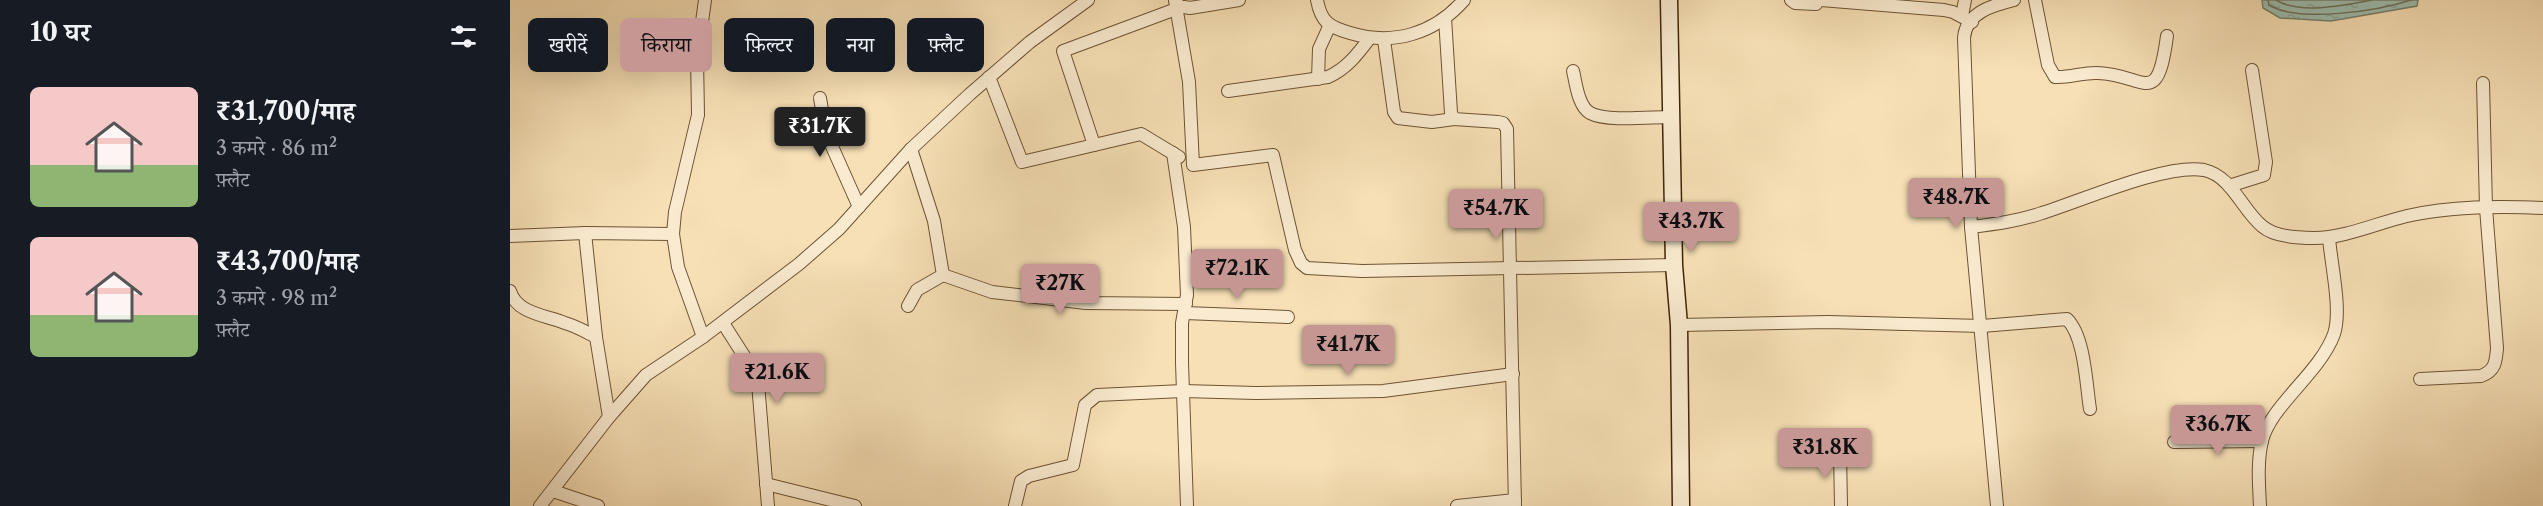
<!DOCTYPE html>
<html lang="hi">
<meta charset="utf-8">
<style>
body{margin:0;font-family:"Libre Caslon Text","Noto Serif Devanagari",serif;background:#20242c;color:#f1f3f6;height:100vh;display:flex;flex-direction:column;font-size:22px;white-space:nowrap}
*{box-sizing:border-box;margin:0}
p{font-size:20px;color:#9ea1a6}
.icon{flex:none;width:33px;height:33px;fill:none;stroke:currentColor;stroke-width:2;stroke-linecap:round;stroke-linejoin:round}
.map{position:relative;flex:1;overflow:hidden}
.side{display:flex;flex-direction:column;background:#171b24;width:510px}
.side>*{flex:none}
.top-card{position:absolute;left:18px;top:18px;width:570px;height:54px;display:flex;gap:12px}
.price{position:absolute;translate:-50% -51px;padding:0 14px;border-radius:6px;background:#c59692;color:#111;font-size:20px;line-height:39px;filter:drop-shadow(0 2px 3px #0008)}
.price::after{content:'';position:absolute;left:50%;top:36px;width:18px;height:14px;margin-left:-9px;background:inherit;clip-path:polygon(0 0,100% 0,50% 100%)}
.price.on{background:#222;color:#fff}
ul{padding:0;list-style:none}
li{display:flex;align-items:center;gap:18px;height:150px;padding:0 30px}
li span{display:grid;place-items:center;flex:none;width:168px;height:120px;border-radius:9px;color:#555}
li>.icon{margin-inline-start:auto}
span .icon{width:72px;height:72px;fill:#fffc;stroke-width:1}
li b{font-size:26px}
h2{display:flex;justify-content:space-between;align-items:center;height:72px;padding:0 30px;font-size:26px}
.tag{padding:0 21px;border-radius:9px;background:#171b24;box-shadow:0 6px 24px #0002;font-size:21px;line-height:54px}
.tag.on{background:#c59692;color:#111}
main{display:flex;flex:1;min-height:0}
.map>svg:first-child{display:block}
</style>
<main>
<section class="side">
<h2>10 घर<svg class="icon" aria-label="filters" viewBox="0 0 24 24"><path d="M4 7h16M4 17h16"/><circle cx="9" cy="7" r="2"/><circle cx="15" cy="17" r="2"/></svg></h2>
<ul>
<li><span style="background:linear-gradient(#f6c9c9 65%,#8fb573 0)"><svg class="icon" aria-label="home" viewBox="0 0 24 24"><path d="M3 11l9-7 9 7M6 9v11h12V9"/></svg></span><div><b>₹31,700/माह</b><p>3 कमरे · 86 m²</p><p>फ़्लैट</p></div></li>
<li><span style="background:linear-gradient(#f6c9c9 65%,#8fb573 0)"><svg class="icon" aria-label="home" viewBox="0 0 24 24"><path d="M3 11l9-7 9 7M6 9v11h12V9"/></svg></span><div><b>₹43,700/माह</b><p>3 कमरे · 98 m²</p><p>फ़्लैट</p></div></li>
</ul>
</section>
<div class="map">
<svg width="2033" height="506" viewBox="0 0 2033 506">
<defs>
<pattern id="water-ripples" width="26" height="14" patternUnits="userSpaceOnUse" patternTransform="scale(1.5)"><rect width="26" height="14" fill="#9dbdaf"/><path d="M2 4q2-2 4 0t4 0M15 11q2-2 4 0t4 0" fill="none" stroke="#88a295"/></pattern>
</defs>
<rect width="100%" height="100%" fill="#f7e0b6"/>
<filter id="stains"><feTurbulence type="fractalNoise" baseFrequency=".00333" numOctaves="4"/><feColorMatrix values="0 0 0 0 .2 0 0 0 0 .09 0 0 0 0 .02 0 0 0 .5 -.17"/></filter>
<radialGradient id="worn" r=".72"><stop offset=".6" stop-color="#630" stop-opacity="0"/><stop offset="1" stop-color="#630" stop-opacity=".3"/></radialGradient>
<polygon fill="url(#water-ripples)" stroke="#77806c" stroke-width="1.5" points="1752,0 1908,0 1907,6 1821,21 1770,18 1753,8"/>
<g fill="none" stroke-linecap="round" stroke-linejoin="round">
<g stroke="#6e705b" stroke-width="1.5">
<path d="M 1758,0 L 1759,5 C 1789,23 1868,11 1901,0"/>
<path d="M 1766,0 C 1790,15 1836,5 1862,0"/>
</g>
<defs>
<g id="minor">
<polyline points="665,0 679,82 683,165 763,155 785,250 791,263 797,268 852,271 1164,265"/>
<polyline points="665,0 669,6 680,8 729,0"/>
<path d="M 807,0 C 811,22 819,27 840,33 C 883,46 924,34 954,0"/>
<polyline points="1281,0 1285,3 1306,4 1306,0"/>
<polyline points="1311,0 1434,10 1443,12 1462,22"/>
<path d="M 1525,0 L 1538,65 L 1545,77 C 1560,78 1574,72 1588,73 C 1636,75 1647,110 1657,36"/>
<polyline points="1452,16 1455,0"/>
<polyline points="935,18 941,113 944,119 988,122 993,123 997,129 1005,506"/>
<polyline points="874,40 884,112 888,118 922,122 944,119"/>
<path d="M 1063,71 C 1066,83 1068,106 1080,113 C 1097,122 1140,117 1160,117"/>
<polyline points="479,77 512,162 631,134 669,157"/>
<polyline points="808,79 809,49 819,27"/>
<path d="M 718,91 L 818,77 C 836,69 847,55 859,39"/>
<polyline points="310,98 316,133 349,207"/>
<polyline points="584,145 553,51 666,9"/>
<polyline points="663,153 674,227 677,295 672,323 672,363 677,506"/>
<polyline points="1719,186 1754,175 1756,162 1742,70"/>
<path d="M 1461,227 C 1485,224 1509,221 1532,213 C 1571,201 1656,163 1694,170 C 1722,176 1732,210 1752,226 C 1764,237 1788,238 1804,238 C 1835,238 1867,223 1897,216 C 1941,206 1988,206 2033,208"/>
<polyline points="0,236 75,233"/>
<polyline points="433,275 482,292 576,303 676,304"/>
<path d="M 0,291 C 7,314 36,315 55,323 C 66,326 76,332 86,337"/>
<polyline points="398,306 407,290 433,275 424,221 401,149"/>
<polyline points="675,313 778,317"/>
<polyline points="213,323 245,373 248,383 258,506"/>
<path d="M 1169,325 L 1318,322 L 1472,326 L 1557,319 C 1575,337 1576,384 1580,409"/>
<polyline points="193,337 168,267 163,234 165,212 188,115 187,58 195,0"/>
<path d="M 1910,379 L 1971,376 C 1985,371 1986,362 1987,348 L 1976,208 L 1973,83"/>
<polyline points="99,417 86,337 75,233 163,234"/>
<polyline points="1664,442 1752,441"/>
<polyline points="1330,452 1331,506"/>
<polyline points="256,484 345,506"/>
<polyline points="43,491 88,506"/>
<polyline points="30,506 99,417 136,375 193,337 289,264 329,229 401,149 460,94 520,42 578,0"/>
<polyline points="505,506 511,481 519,476 563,465 575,405 587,395 673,391 746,393 873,391 1003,374"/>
<polyline points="947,506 1005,500"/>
<path d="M 1487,506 L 1461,227 L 1454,38 C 1456,12 1484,5 1504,0"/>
<path d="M 1750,506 C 1749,485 1747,462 1752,441 C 1760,406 1810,373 1824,334 C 1832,310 1821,264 1819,238"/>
</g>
<polyline id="secondary" points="1159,0 1164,265 1169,325 1171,506"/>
</defs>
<use href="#minor" stroke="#6d5333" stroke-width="14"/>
<use href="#secondary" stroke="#3f2407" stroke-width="19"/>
<use href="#minor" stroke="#faebd0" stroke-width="12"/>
<use href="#secondary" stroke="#faebd0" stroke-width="16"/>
</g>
<rect width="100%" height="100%" filter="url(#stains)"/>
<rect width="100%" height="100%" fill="url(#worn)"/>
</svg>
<b class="price on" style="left:310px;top:158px">₹31.7K</b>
<b class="price" style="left:1446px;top:229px">₹48.7K</b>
<b class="price" style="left:986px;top:240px">₹54.7K</b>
<b class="price" style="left:1181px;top:253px">₹43.7K</b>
<b class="price" style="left:727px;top:300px">₹72.1K</b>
<b class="price" style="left:550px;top:315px">₹27K</b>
<b class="price" style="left:838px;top:376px">₹41.7K</b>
<b class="price" style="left:267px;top:404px">₹21.6K</b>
<b class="price" style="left:1708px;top:456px">₹36.7K</b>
<b class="price" style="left:1315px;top:479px">₹31.8K</b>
<div class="top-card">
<a class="tag">खरीदें</a>
<a class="tag on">किराया</a>
<a class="tag">फ़िल्टर</a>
<a class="tag">नया</a>
<a class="tag">फ़्लैट</a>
</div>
</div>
</main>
